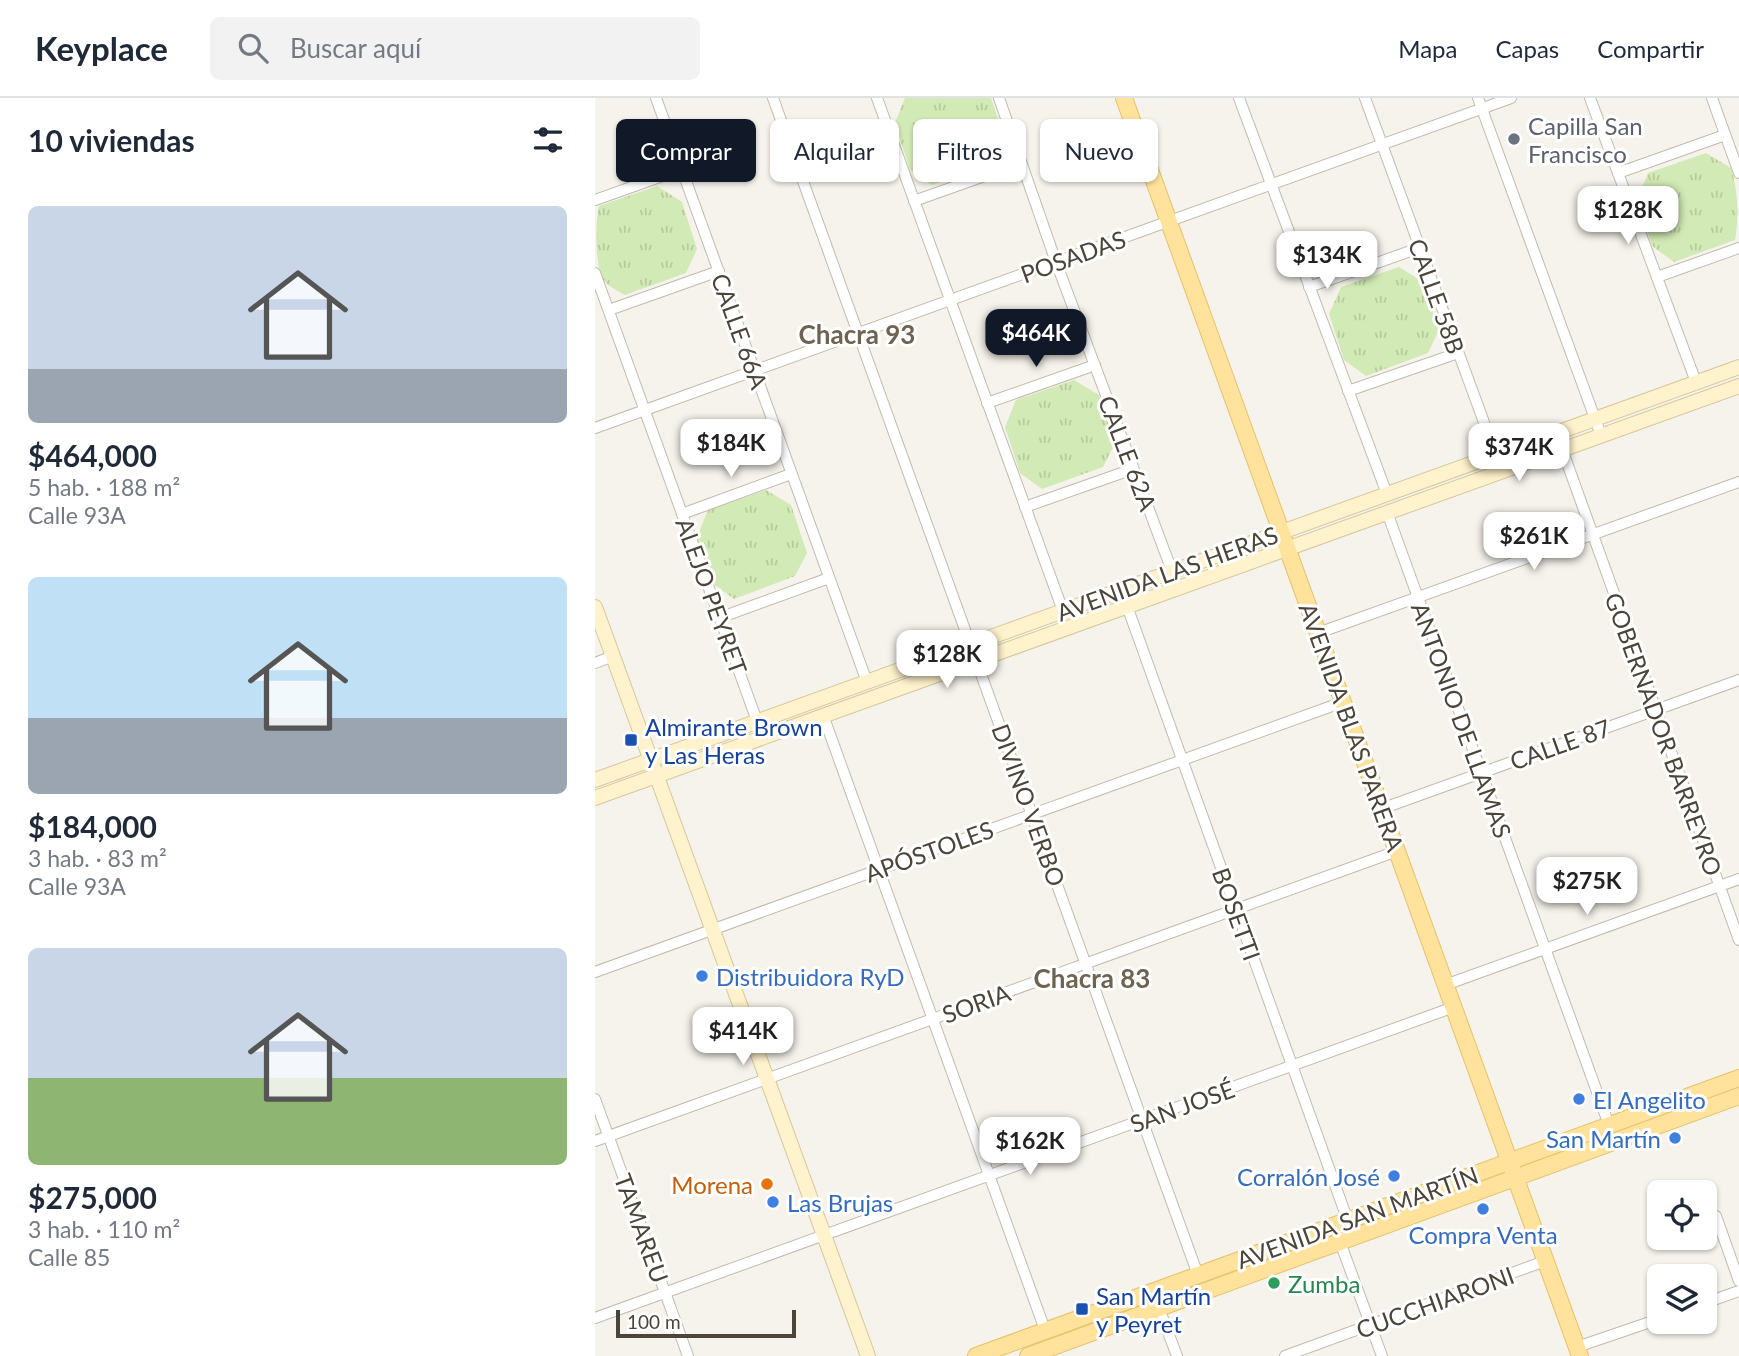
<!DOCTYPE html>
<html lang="es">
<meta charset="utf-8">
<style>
body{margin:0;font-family:Lato,sans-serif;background:#f2f2f3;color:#1f2937;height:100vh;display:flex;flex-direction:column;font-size:26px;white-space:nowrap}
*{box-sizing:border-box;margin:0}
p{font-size:23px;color:#747a83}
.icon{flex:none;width:38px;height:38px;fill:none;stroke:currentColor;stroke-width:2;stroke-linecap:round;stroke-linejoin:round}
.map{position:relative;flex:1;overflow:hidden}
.drawer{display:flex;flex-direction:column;background:#fff;width:595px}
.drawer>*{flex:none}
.guide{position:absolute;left:21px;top:21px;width:665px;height:63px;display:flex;gap:14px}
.fabs{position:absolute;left:1052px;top:1082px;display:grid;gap:14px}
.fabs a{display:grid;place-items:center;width:70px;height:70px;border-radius:10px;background:#fff;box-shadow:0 2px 5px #0004;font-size:35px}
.scale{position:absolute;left:21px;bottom:18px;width:180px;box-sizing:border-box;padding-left:7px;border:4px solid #4b4439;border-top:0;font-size:19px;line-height:24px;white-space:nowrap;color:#4b4439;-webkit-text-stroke:5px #fff;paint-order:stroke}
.price{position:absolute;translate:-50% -60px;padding:0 16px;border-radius:14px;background:#fff;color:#222;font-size:23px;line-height:46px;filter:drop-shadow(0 2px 4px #0008)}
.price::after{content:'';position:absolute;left:50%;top:42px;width:21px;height:16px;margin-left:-10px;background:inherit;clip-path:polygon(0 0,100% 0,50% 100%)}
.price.on{background:#111827;color:#fff}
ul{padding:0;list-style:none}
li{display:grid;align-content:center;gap:14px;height:371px;padding:0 28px}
li span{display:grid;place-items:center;height:217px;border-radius:10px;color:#555}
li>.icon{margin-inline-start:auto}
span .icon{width:126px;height:126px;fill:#fffc;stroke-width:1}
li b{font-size:30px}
h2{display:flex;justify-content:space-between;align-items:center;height:84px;padding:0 28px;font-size:30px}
.tag{padding:0 24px;border-radius:10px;background:#fff;box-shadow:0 2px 5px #0004;font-size:24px;line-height:63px}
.tag.on{background:#111827;color:#fff}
header{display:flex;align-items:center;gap:42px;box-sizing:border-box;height:98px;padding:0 35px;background:#fff;border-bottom:2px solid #e0e1e3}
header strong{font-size:33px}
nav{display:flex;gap:38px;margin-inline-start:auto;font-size:24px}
.search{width:490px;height:63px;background:#f2f2f3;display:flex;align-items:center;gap:18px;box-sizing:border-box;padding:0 24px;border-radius:10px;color:#747a83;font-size:26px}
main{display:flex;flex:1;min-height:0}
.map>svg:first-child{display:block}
</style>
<header>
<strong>Keyplace</strong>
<div class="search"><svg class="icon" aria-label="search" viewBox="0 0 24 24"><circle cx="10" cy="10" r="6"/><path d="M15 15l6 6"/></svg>Buscar aquí</div>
<nav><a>Mapa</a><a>Capas</a><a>Compartir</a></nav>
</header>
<main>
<section class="drawer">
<h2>10 viviendas<svg class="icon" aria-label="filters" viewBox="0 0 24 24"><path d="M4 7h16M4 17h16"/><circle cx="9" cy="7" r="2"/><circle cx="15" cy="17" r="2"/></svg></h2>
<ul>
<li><span style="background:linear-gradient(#c9d6e8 75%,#9aa5b1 0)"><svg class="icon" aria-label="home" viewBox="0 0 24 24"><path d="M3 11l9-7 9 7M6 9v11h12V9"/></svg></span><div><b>$464,000</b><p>5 hab. · 188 m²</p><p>Calle 93A</p></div></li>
<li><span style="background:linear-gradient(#bfe0f5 65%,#9aa5b1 0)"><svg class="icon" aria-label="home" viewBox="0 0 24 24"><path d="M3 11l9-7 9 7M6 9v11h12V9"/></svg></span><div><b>$184,000</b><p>3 hab. · 83 m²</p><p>Calle 93A</p></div></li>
<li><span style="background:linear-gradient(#c9d6e8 60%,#8fb573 0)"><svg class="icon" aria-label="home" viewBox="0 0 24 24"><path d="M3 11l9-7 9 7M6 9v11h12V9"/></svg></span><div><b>$275,000</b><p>3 hab. · 110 m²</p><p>Calle 85</p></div></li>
</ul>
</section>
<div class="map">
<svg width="1144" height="1258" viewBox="0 0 1144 1258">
<defs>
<pattern id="park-tufts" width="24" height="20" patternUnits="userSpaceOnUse" patternTransform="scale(1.75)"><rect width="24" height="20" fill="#d2eab5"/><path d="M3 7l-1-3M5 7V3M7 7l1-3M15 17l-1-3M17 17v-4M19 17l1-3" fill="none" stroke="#b6ca9c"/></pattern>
</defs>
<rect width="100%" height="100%" fill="#f6f3ec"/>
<g fill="url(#park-tufts)">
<polygon points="310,0 396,0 410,41 398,65 337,87 315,72 300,25"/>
<path d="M 1111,55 L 1136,70 C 1143,92 1144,121 1140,142 L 1079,164 L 1057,148 L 1042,102 L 1053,75 Z"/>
<path d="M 62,88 L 87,104 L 102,151 L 91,175 L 30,197 C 23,193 11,187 7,180 C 0,163 0,127 4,108 Z"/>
<polygon points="804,169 828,184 844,232 833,255 771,278 749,262 734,216 746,189"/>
<polygon points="479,282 504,297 520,345 508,369 447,391 425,375 410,329 421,302"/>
<polygon points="171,392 196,407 212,455 200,478 139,501 117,485 102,439 113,412"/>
</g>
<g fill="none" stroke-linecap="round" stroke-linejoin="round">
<defs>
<g id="street">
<polyline points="61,0 272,584"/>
<polyline points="178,0 603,1177"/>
<polyline points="282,0 468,513"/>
<polyline points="404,0 461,164 577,473"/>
<polyline points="644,0 792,396"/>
<polyline points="770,0 901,357"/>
<polyline points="883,0 1006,337"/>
<polyline points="995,0 1101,284"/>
<polyline points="1117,0 1144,75"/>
<polyline points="1023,75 1130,37"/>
<polyline points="0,102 87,71"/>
<polyline points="319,103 426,65"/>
<polyline points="0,175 162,623"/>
<polyline points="1062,179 1144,150"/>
<polyline points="714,189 824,150"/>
<polyline points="14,212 124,173"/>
<polyline points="753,293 863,255"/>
<polyline points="392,305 500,267"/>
<polyline points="0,330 916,0"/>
<polyline points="967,351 1144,842"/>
<polyline points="430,409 538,371"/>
<polyline points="792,414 1014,1027"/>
<polyline points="87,416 196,376"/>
<polyline points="532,508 753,1123"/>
<polyline points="124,520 234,480"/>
<polyline points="723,535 1144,384"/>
<polyline points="0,565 18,558"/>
<polyline points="228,617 450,1232"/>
<polyline points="786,711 1144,582"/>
<polyline points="0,874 748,604"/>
<polyline points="850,887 1144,781"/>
<polyline points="0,1001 93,1258"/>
<polyline points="0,1043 802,753"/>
<polyline points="1121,1118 1144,1183"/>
<polyline points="745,1144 787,1258"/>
<polyline points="1110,1205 1144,1193"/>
<polyline points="564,1210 582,1258"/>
<polyline points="0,1220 859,909"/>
<polyline points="982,1249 1064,1221"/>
<polyline points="690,1258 950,1163"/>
</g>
<g id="secondary">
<polyline points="0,509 273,1258"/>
<polyline points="0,682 1144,269"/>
<polyline points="0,700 1144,288"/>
</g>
<g id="primary">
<polyline points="529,0 985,1258"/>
<polyline points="381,1258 1144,980"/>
<polyline points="433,1258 1144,998"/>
</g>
</defs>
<use href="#street" stroke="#c2bbae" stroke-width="12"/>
<use href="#secondary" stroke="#d6c79b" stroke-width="16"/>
<use href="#primary" stroke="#e6c16a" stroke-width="18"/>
<use href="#street" stroke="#fff" stroke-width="10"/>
<use href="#secondary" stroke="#fff3cd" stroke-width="14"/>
<use href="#primary" stroke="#ffe39c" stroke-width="16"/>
</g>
<circle fill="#6b7280" stroke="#fff" stroke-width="2.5" cx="919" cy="41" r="7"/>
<g fill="#1a4fb4" stroke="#fff" stroke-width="2.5">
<rect x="29" y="635" width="14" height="14" rx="3.5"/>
<rect x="480" y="1204" width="14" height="14" rx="3.5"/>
</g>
<g fill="#3f7fe0" stroke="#fff" stroke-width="2.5">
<circle cx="107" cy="878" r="7"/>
<circle cx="984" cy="1001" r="7"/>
<circle cx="1080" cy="1040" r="7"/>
<circle cx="799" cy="1078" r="7"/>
<circle cx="178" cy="1104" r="7"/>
<circle cx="888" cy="1111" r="7"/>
</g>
<circle fill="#e8710a" stroke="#fff" stroke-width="2.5" cx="172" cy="1086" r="7"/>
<circle fill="#2e9e5b" stroke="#fff" stroke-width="2.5" cx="679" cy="1185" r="7"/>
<g text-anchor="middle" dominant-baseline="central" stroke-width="6" stroke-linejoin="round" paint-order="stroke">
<g font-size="24" fill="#5b616d" stroke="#fff" text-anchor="start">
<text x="933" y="27">Capilla San<tspan x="933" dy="28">Francisco</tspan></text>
</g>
<g font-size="24" fill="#4b4439" stroke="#fff">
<text transform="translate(478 158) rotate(-20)">POSADAS</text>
<text transform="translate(842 198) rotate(70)">CALLE 58B</text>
<text transform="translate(145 233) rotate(70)">CALLE 66A</text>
<text transform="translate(533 355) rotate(69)">CALLE 62A</text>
<text transform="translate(572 475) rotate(-20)">AVENIDA LAS HERAS</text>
<text transform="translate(117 498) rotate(70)">ALEJO PEYRET</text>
<text transform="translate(867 622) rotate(70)">ANTONIO DE LLAMAS</text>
<text transform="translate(757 629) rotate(70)">AVENIDA BLAS PARERA</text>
<text transform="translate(1069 636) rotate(70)">GOBERNADOR BARREYRO</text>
<text transform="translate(965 646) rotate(-20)">CALLE 87</text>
<text transform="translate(434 707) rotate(70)">DIVINO VERBO</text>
<text transform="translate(334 753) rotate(-20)">APÓSTOLES</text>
<text transform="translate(642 816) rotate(70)">BOSETTI</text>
<text transform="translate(381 905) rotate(-20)">SORIA</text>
<text transform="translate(587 1008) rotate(-20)">SAN JOSÉ</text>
<text transform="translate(762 1119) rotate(-20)">AVENIDA SAN MARTÍN</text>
<text transform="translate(47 1130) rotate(70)">TAMAREU</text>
<text transform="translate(840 1204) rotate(-20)">CUCCHIARONI</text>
</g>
<g font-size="24" fill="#164399" stroke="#fff" text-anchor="start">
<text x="50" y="628">Almirante Brown<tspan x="50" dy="28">y Las Heras</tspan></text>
<text x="501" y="1197">San Martín<tspan x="501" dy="28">y Peyret</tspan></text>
</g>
<g font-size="24" fill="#366cbe" stroke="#fff" text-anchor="start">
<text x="121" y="878">Distribuidora RyD</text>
<text x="998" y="1001">El Angelito</text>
<text x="1066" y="1040" text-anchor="end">San Martín</text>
<text x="785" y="1078" text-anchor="end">Corralón José</text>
<text x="192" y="1104">Las Brujas</text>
<text x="888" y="1136" text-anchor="middle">Compra Venta</text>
</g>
<g font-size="24" fill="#c56008" stroke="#fff" text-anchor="end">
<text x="158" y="1086">Morena</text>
</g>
<g font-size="24" fill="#27864d" stroke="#fff" text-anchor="start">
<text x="693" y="1185">Zumba</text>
</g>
<g font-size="26" font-weight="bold" fill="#6e6250" stroke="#fff">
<text x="262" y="236">Chacra 93</text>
<text x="497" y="880">Chacra 83</text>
</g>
</g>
</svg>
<div class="fabs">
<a><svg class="icon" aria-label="locate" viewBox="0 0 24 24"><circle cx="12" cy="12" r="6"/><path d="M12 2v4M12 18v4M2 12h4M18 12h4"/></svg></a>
<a><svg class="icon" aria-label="layers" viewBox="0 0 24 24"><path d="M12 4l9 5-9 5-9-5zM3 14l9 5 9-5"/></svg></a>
</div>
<div class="scale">100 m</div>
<b class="price" style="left:1033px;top:148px">$128K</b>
<b class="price" style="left:732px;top:193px">$134K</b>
<b class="price on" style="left:441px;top:271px">$464K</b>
<b class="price" style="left:136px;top:381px">$184K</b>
<b class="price" style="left:924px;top:385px">$374K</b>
<b class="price" style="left:939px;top:474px">$261K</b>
<b class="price" style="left:352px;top:592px">$128K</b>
<b class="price" style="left:992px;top:819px">$275K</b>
<b class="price" style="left:148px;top:969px">$414K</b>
<b class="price" style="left:435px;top:1079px">$162K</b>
<div class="guide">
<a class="tag on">Comprar</a>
<a class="tag">Alquilar</a>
<a class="tag">Filtros</a>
<a class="tag">Nuevo</a>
</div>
</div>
</main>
